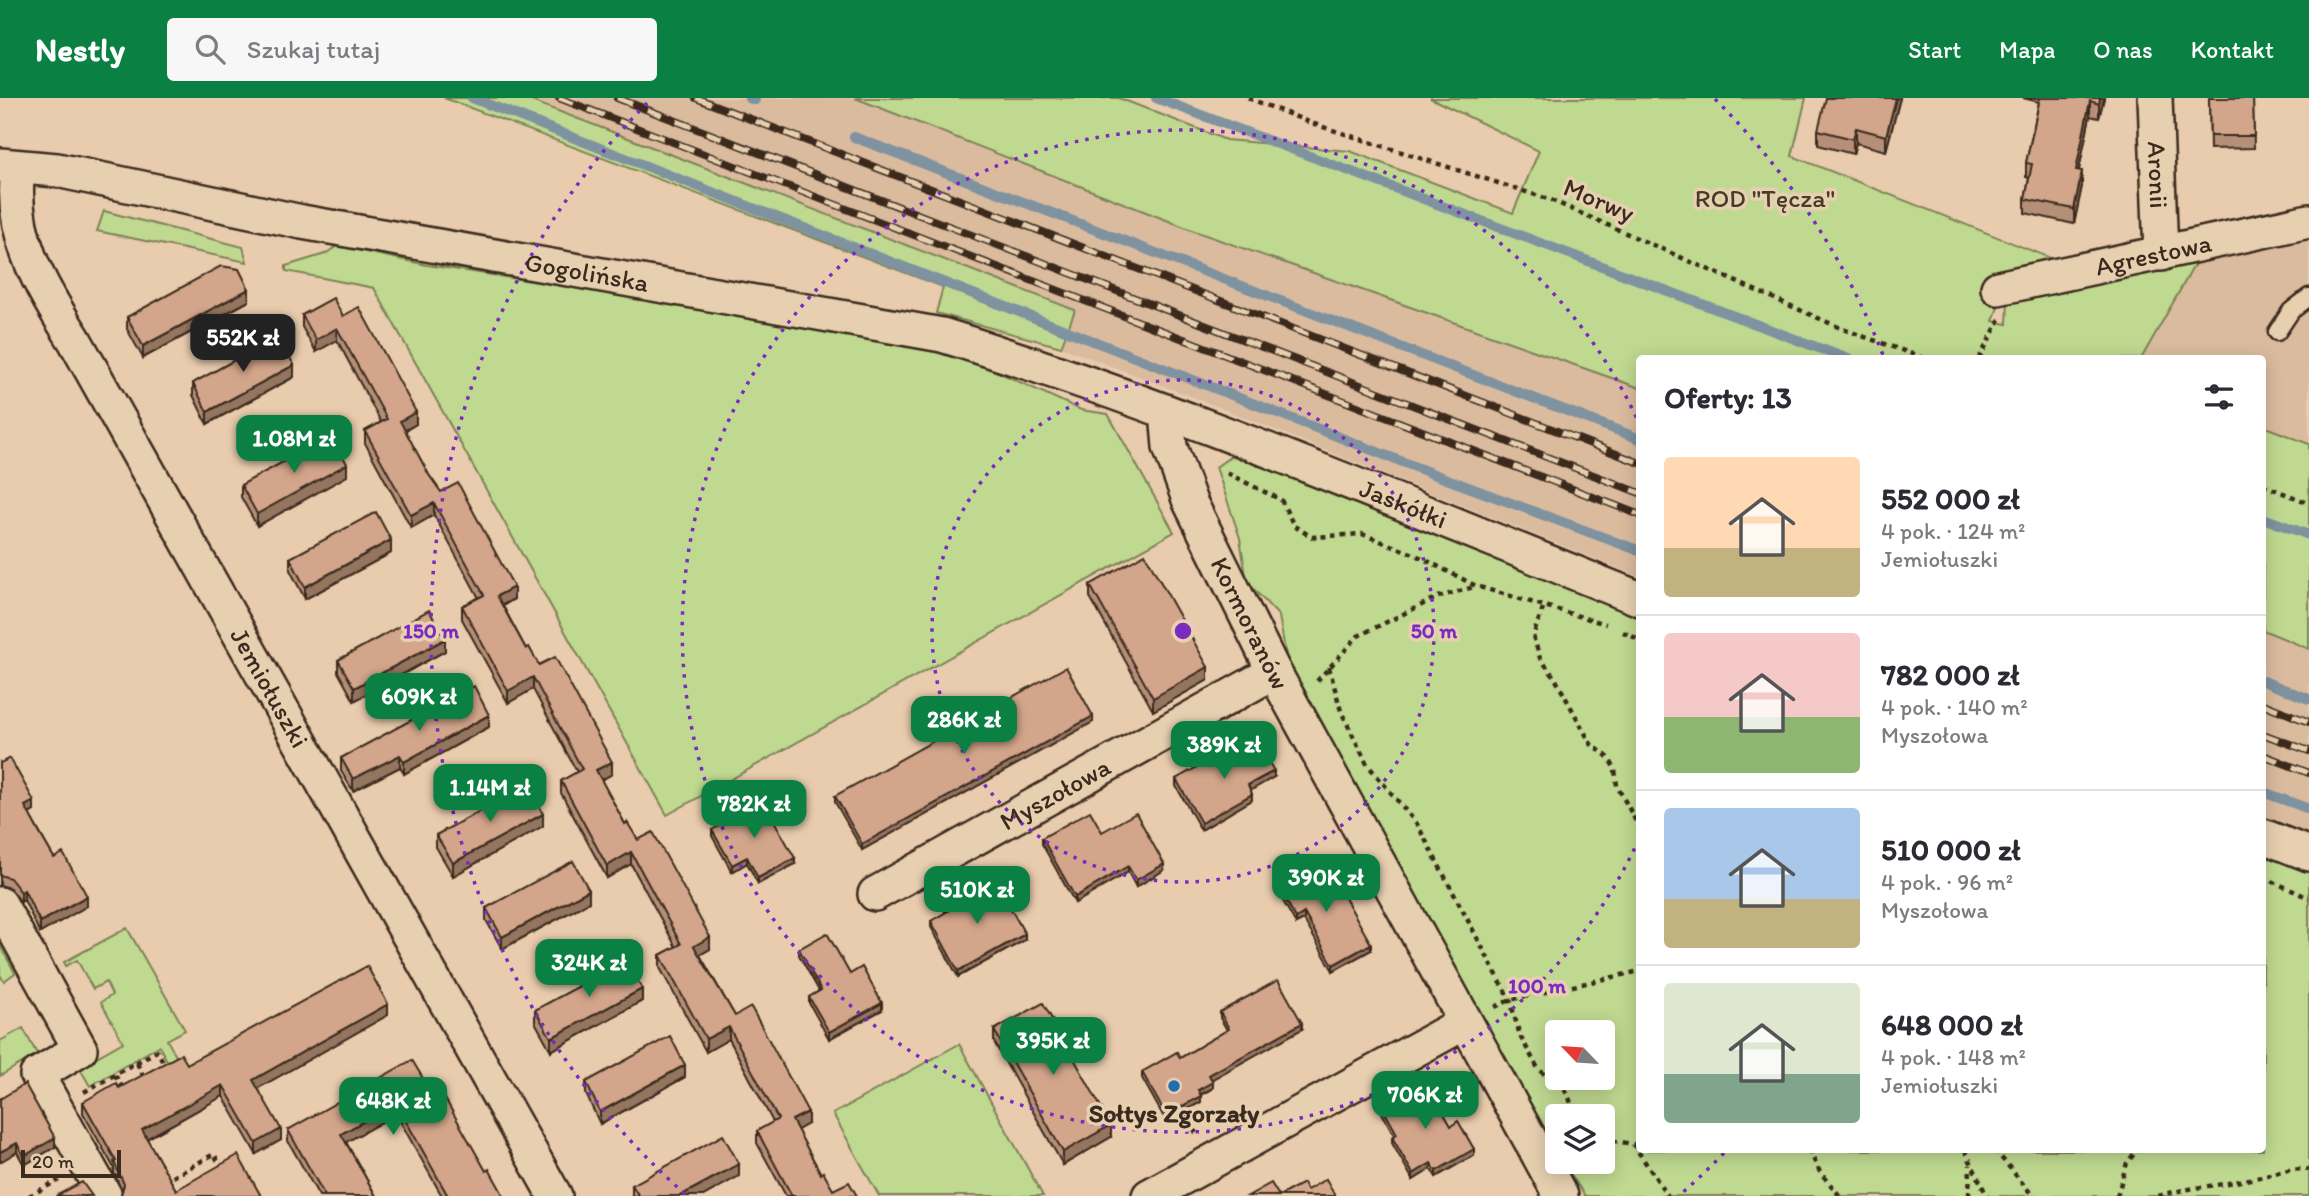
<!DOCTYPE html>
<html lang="pl">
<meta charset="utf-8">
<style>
body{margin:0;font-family:Itim,sans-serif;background:#f7f7f7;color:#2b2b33;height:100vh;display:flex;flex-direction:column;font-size:26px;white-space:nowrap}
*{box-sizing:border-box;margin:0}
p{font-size:23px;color:#7c7c81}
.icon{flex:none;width:38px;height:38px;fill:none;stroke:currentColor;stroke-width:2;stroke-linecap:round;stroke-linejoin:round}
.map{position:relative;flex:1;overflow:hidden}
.panel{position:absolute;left:1636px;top:257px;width:630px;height:798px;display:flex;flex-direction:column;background:#fff;border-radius:7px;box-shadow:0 4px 18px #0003}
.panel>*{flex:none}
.needle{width:46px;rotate:295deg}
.tools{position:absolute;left:1545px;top:922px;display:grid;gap:14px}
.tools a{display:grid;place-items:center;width:70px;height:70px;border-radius:7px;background:#fff;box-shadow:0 4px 18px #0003;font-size:35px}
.scale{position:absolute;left:21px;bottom:18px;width:100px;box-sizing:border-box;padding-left:7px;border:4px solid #3b2a1e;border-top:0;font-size:19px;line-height:24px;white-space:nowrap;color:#3b2a1e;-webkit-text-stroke:5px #e7d0b0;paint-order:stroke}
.price{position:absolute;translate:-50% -60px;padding:0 16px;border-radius:14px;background:#0b8043;color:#fff;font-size:23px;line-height:46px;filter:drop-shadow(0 2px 4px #0008)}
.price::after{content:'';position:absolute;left:50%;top:42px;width:21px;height:16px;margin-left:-10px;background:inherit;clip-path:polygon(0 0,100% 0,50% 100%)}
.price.current{background:#222;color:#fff}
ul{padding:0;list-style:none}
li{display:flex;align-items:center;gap:21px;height:175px;padding:0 28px}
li+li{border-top:2px solid #e1e1e2}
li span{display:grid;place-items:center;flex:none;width:196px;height:140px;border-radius:7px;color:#555}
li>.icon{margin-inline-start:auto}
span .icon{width:84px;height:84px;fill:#fffc;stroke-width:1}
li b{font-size:30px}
h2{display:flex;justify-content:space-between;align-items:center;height:84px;padding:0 28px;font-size:30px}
header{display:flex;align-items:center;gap:42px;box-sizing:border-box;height:98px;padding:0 35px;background:#0b8043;color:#fff}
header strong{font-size:33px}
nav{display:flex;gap:38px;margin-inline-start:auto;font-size:24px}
.search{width:490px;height:63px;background:#f7f7f7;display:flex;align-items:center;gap:18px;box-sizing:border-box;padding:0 24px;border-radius:7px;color:#7c7c81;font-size:26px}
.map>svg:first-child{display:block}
</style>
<header>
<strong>Nestly</strong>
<div class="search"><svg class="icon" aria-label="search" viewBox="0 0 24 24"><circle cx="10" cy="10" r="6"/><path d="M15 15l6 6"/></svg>Szukaj tutaj</div>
<nav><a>Start</a><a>Mapa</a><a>O nas</a><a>Kontakt</a></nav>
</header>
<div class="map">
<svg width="2309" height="1098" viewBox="0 0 2309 1098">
<rect width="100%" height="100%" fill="#e9ccad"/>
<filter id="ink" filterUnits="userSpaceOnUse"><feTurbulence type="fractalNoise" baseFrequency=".0143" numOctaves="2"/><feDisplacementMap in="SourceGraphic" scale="14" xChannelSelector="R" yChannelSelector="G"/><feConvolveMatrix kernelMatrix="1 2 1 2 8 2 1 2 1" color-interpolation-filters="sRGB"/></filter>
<g filter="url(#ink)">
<g fill="#dbbb9e">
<polygon points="444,0 855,0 1197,134 1640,290 1640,479 1203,303 1061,249 936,215 943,189"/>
<polygon points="2309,134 2309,346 2263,328 2263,261 2141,261 2200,157"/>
<polygon points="2263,532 2309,551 2309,746 2263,729"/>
</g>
<g fill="#bfd990" stroke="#7d8257" stroke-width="2" fill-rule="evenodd">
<polygon points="444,0 524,0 1075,212 1061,249 936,215 943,189"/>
<polygon points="855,0 1119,0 1226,42 1350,53 1513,115 1539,53 1430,0 1806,0 1792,58 2063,165 2001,201 1993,223 2007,226 2008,203 2200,157 2141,261 1640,261 1640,290 1197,134"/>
<polygon points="104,113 243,149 247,164 97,133"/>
<polygon points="337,148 427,167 937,246 1081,312 1108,316 1174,434 667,717 374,190 286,173 286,168 325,156"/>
<polygon points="2263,328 2309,346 2309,551 2263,532"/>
<path d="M 1237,354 L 1640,512 L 1640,1052 L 2263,1052 L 2263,752 L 2309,770 L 2309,1098 L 1585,1098 L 1563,1064 L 1603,1064 L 1603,1018 L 1558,1018 L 1557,1056 L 1535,1023 L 1361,711 L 1287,563 L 1279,518 L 1247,484 L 1240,440 L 1216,369 ZM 1558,934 L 1603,934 L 1603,980 L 1558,980 Z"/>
<polygon points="127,830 185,932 167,942 181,967 172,972 159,948 90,988 79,969 123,944 101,904 112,897 106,884 93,891 77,862 66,868 64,864"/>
<polygon points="0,847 15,875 4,883 0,877"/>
<polygon points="23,930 37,956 0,978 0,943"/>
<polygon points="959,946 1043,1098 879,1098 833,1016"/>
</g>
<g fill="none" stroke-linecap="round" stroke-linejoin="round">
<g stroke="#7e92a0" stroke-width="10">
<polyline points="472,0 1436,377 1640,453"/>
<polyline points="749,0 755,2"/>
<polyline points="1156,0 1848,261"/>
<polyline points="854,39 1640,341"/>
<polyline points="2263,420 2309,437"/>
<polyline points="2263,583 2309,601"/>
<polyline points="2263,694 2309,711"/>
</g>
<defs>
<polyline id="lane" points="2277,234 2291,213 2309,199"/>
<g id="street">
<path id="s1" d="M 2155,0 L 2161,156"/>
<path id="s2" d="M 0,67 L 57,72 L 302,124 L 942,237 C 1179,310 1409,409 1640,501"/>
<path id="s3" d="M 18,71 C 9,136 40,188 74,241 L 555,1098"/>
<path id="s4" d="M 1998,190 L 2309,123"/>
<path id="s5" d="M 1167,314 L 1170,349 L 1190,404 L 1274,574 L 1561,1098"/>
<polyline points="2263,738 2309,756"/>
<path id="s6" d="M 875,796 L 1274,574"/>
<polyline points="0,806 80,951 37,977 105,1098"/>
<polyline points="1149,1098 1464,925"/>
</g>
</defs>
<use href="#lane" stroke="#3b2a1e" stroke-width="21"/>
<use href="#street" stroke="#3b2a1e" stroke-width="38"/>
<g stroke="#3b2a1e" stroke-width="4.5" stroke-dasharray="5 5" stroke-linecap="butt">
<polyline points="1248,0 1314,26 1551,102 1843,231 1926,261"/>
<polyline points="1979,261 2000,221"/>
<polyline points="1227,375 1281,402 1294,428 1312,439 1362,436 1416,457 1476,488 1606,526"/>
<polyline points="2263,387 2309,405"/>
<polyline points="1543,510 1533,538 1540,560 1555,580 1591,646 1608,659 1615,671 1617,688 1640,731"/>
<polyline points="1623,534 1640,542"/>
<polyline points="1329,569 1341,613 1367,666 1417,726 1510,902 1520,938 1539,972 1564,990 1570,1002 1573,1018"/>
<polyline points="1317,583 1358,538 1438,499 1474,489"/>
<polyline points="2263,779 2309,800"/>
<polyline points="1495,909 1510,902 1640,873"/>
<polyline points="137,965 144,979"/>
<polyline points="115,977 125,994"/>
<polyline points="84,994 157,953 165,967"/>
<polyline points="1185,1013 1196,1035"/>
<polyline points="1603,1041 1633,1046 1668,1098"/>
<polyline points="1809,1052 1820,1074 1840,1098"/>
<polyline points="1965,1052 1987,1098"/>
<polyline points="1995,1052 2033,1098"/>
<polyline points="164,1084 214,1056 223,1072"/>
<polyline points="29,1098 59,1082"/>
<polyline points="1969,1098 1970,1067"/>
<polyline points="2117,1098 2127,1065 2137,1052"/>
<path d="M 2158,1098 C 2189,1089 2219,1088 2250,1081 C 2272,1077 2286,1069 2309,1072"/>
</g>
<use href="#lane" stroke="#e7d0b0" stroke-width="16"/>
<use href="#street" stroke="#e7d0b0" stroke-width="33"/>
<defs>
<g id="rail">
<polyline points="559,0 1640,417"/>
<polyline points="617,0 1640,395"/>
<polyline points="696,0 1640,365"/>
<polyline points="2263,606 2309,624"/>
<polyline points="2263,636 2309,653"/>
<polyline points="2263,657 2309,675"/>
</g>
</defs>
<use href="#rail" stroke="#3b2a1e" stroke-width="8"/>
<use href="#rail" stroke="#e7d0b0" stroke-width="5" stroke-dasharray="16" stroke-linecap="butt"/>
</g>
<g fill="#b58f78" stroke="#3b2a1e" stroke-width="2">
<polygon points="1900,0 1886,53 1856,45 1853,56 1818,47 1818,32"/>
<polygon points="2023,0 2104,0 2099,20 2090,18 2079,72 2082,88 2074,126 2025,115 2025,101 2029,80 2026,79 2026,65 2039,4"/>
<polygon points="2209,0 2253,0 2254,50 2210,51"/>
<polygon points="249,203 143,260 127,231 127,219"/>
<polygon points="302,217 343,218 416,326 405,333 429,377 514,501 503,508 526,551 539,567 612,676 601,682 625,726 638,742 710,851 700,857 735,918 808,1026 797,1032 821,1076 833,1092 857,1098 786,1098 757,1045 757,1033 773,1024 729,941 706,954 660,870 660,857 676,849 631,766 607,780 561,695 561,683 577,674 533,591 508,605 462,521 462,508 479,500 434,417 411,430 365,345 365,333 381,324 337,242 316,254 302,229"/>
<polygon points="294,279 207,326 193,297 193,285"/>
<polygon points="347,378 257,428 241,399 241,387"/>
<polygon points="391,455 305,501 290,472 290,460"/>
<polygon points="1090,487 1208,582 1153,613 1090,499"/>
<polygon points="445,553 354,603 338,574 338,562"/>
<polygon points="1093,624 862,752 835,704 835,698"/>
<polygon points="489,629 404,676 400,669 353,693 341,673 341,660"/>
<polygon points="0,665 34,713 29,716 54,760 87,808 40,835 24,802 21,804 10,790 0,787"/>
<polygon points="1211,668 1274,679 1250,692 1252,702 1201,732 1176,688 1176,681"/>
<polygon points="543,728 453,778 436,749 436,737"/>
<polygon points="712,732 795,766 758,786 747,765 732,774 712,738"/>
<polygon points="1102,734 1164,772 1136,789 1128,774 1075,805 1042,746 1042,740"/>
<polygon points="1279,790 1337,793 1371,852 1333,873 1304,822 1296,826 1279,796"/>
<polygon points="980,796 1025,842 958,879 931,829 931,823 945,815 944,807"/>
<polygon points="589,804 502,851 486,822 486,810"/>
<polygon points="799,851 850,876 882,912 829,941 809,905 809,899 819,893 799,857"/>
<polygon points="642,903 551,953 535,924 535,912"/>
<polygon points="1220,914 1302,931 1211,981 1213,990 1201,997 1201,1004 1166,1023 1142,980 1142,974 1180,960 1227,932 1220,920"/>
<polygon points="388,917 258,990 281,1042 256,1056 223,998 147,1041 176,1092 261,1098 121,1097 122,1093 114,1075 114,1070 83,1015 83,1004 187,966"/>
<polygon points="994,932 1111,1039 1063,1067 994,944"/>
<polygon points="685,979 600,1026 586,996 586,984"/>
<polygon points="427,987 486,1073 504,1098 442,1098 396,1016 346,1044 376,1098 319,1098 288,1043 288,1032"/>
<polygon points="0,1001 55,1049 24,1067 17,1054"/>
<polygon points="1382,1009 1451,1028 1474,1057 1436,1079 1431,1071 1413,1082 1392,1045 1392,1039 1394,1037 1382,1015"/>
<polygon points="739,1078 703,1098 632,1098 632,1087"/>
</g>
<g fill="#947461" stroke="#3b2a1e" stroke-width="2">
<polygon points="1896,0 1900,0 1886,53 1886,38"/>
<polygon points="2100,0 2104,0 2099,20 2099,6"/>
<polygon points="2090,3 2090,18 2076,86 2076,72"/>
<polygon points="1856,30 1856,45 1853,56 1853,41"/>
<polygon points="2082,73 2082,88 2074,126 2074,111"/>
<polygon points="249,191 249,203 143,260 143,248"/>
<polygon points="337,230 337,242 316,254 316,242"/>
<polygon points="294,267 294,279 207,326 207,314"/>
<polygon points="416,314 416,326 400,335 400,323"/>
<polygon points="347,366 347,378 257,428 257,416"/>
<polygon points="434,405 434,417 411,430 411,417"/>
<polygon points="391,442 391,455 305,501 305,489"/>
<polygon points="514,489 514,501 497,510 497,498"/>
<polygon points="445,541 445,553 354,603 354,590"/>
<polygon points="1208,569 1208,582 1153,613 1153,600"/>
<polygon points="533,579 533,591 508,605 508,593"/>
<polygon points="489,617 489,629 404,676 404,664"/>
<polygon points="1093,618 1093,624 862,752 862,746"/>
<polygon points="400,657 400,669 353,693 353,681"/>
<polygon points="612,664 612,676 596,685 596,672"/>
<polygon points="1274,673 1274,679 1248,694 1248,687"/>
<polygon points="1252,696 1252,702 1201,732 1201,725"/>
<polygon points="34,703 34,713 25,718 25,708"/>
<polygon points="543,716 543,728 453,778 453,765"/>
<polygon points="631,754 631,766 607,780 607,768"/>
<polygon points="747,759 747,765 732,774 732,767"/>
<polygon points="795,760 795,766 758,786 758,780"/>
<polygon points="1164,766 1164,772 1136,789 1136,782"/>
<polygon points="1128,768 1128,774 1075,805 1075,799"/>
<polygon points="24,792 24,802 21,804 21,794"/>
<polygon points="589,792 589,804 502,851 502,839"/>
<polygon points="87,798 87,808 40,835 40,824"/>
<polygon points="1304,815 1304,822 1296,826 1296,820"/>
<polygon points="1025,836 1025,842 958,879 958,873"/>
<polygon points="710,839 710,851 694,860 694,848"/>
<polygon points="1371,846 1371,852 1333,873 1333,867"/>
<polygon points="642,891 642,903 551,953 551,940"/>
<polygon points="882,905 882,912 829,941 829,934"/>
<polygon points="388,906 388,917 253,993 253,982"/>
<polygon points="1302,925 1302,931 1209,983 1209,977"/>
<polygon points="729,929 729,941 706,954 706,941"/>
<polygon points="685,967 685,979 600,1026 600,1014"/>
<polygon points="1213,984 1213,990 1198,998 1198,992"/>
<polygon points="223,987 223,998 142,1043 142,1032"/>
<polygon points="1201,998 1201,1004 1166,1023 1166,1017"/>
<polygon points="396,1005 396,1016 341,1047 341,1036"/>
<polygon points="808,1014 808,1026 792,1035 792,1022"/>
<polygon points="1111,1027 1111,1039 1063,1067 1063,1054"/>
<polygon points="281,1031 281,1042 256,1056 256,1045"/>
<polygon points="55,1040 55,1049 24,1067 24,1058"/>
<polygon points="17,1045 17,1054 0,1064 0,1054"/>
<polygon points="1474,1051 1474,1057 1436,1079 1436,1073"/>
<polygon points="1431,1065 1431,1071 1413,1082 1413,1076"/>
<polygon points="739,1066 739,1078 703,1098 680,1098"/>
</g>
<g fill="#d3a68b" stroke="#3b2a1e" stroke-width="2">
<polygon points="1826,0 1896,0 1886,38 1856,30 1853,41 1818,32"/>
<polygon points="2040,0 2100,0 2099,6 2090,3 2076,72 2082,73 2074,111 2025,101 2032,66 2026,65"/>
<polygon points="2209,0 2253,0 2254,38 2210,38"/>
<polygon points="221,168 239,171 249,191 143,248 127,219"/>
<polygon points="333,200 343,218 359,209 416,314 400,323 429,377 441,394 458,385 514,489 497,498 526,551 529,549 539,567 555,559 612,664 596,672 625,726 627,724 638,742 653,734 710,839 694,848 735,918 751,909 808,1014 792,1022 821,1076 823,1074 833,1092 849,1084 857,1098 792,1098 757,1033 778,1021 729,929 706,941 660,857 681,846 631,754 607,768 561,683 582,671 533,579 508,593 462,508 484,497 434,405 411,417 365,333 387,321 337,230 316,242 302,217"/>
<polygon points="278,238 294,267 207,314 193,285"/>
<polygon points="332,337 347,366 257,416 241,387"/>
<polygon points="376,414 391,442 305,489 290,460"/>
<polygon points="1145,456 1208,569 1153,600 1090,487"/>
<polygon points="429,512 445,541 354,590 338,562"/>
<polygon points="1066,569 1093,618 862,746 835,698"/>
<polygon points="474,588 489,617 404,664 400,657 353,681 341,660"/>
<polygon points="1256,642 1274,673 1248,687 1252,696 1201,725 1176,681 1208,663 1211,668"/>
<polygon points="10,660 34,703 25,708 39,734 54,760 63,755 87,798 40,824 24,792 21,794 10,780 0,777 0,665"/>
<polygon points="528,687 543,716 453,765 436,737"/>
<polygon points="763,703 795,760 758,780 747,759 732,767 712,732"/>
<polygon points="1090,713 1102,734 1136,715 1164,766 1136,782 1128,768 1075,799 1042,740"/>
<polygon points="573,763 589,792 502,839 486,810"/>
<polygon points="1321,766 1337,793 1340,791 1371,846 1333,867 1304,815 1296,820 1279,790"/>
<polygon points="997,786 1025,836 958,873 931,823 948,813 944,807 976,789 980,796"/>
<polygon points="827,835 850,876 862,869 882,905 829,934 809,899 821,892 799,851"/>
<polygon points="627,862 642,891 551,940 535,912"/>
<polygon points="367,868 388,906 253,982 281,1031 256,1045 223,987 142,1032 176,1092 238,1057 261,1098 120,1098 121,1097 124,1086 114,1064 116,1063 83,1004 116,985 119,990 181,956 187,966"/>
<polygon points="1278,882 1302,925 1209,977 1213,984 1198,992 1201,998 1166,1017 1142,974 1177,954 1180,960 1229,931 1220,914"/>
<polygon points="1043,905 1111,1027 1063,1054 994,932"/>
<polygon points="670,938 685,967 600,1014 586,984"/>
<polygon points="412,962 427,987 435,983 486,1073 489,1071 504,1098 448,1098 396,1005 341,1036 376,1098 325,1098 288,1032"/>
<polygon points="1426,984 1451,1028 1458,1023 1474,1051 1436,1073 1431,1065 1413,1076 1392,1039 1397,1036 1382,1009"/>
<polygon points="25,986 55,1040 24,1058 17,1045 0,1054 0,1001"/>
<polygon points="723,1037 739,1066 680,1098 639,1098 632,1087"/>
<polygon points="1326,1081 1335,1098 1279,1098 1303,1085 1307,1092"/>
<polygon points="82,1084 92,1098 56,1098"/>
<polygon points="1271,1085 1279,1098 1248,1098"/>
</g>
</g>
<g fill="none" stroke="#7b2cbf" stroke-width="3.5" stroke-dasharray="3.5 7">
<circle cx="1183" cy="533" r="251"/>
<path d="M1639 741A501 501 0 1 1 1639 325"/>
<path d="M1724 1055A752 752 0 0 1 1681 1096M685 1096A752 752 0 0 1 651 1M1715 1A752 752 0 0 1 1883 257"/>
</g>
<circle fill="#1f6fb2" stroke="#e7d0b0" stroke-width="2.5" cx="1174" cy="988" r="7"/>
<g text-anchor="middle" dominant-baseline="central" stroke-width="7" stroke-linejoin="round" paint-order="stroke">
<g font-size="26" fill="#3b2a1e" stroke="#e7d0b0">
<text stroke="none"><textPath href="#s1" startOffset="77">Aronii</textPath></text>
<text transform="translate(1599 102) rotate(23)">Morwy</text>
<text stroke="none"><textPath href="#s4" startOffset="159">Agrestowa</textPath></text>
<text stroke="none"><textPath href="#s2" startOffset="597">Gogolińska</textPath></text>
<text stroke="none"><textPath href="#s2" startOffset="1449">Jaskółki</textPath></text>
<text stroke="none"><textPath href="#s5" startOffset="229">Kormoranów</textPath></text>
<text stroke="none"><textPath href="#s3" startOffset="583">Jemiołuszki</textPath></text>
<text stroke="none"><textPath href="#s6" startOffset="206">Myszołowa</textPath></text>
</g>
<g font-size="26" fill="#483c29" stroke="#e7d0b0">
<text x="1765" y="100">ROD "Tęcza"</text>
</g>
<g font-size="26" font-weight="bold" fill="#3b2a1e" stroke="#e7d0b0">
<text x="1174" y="1015">Sołtys Zgorzały</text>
</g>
</g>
<circle cx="1183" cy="533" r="10" fill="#7b2cbf" stroke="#e7d0b0" stroke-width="3.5"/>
<g font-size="21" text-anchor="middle" font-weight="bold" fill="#7b2cbf" stroke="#e7d0b0" stroke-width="7" stroke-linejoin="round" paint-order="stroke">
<text x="1434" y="540">50 m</text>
<text x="431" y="540">150 m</text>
<text x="1537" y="895">100 m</text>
</g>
</svg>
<div class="tools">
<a><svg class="needle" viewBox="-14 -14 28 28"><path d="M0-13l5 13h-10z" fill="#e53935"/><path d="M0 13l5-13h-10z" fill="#7c7c81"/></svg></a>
<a><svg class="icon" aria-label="layers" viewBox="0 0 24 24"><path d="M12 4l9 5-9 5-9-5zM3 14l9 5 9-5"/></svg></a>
</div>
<div class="scale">20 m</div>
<b class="price current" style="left:243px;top:276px">552K zł</b>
<b class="price" style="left:294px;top:377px">1.08M zł</b>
<b class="price" style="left:419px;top:635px">609K zł</b>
<b class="price" style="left:964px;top:658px">286K zł</b>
<b class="price" style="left:1224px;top:683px">389K zł</b>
<b class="price" style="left:490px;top:726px">1.14M zł</b>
<b class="price" style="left:754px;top:742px">782K zł</b>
<b class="price" style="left:1326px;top:816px">390K zł</b>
<b class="price" style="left:977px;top:828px">510K zł</b>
<b class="price" style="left:589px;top:901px">324K zł</b>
<b class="price" style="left:1053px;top:979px">395K zł</b>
<b class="price" style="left:1425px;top:1033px">706K zł</b>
<b class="price" style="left:393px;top:1039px">648K zł</b>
<section class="panel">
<h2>Oferty: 13<svg class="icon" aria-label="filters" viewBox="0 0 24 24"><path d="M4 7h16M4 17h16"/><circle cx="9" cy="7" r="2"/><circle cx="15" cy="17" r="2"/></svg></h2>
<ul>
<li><span style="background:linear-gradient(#ffd9b3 65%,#c2b280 0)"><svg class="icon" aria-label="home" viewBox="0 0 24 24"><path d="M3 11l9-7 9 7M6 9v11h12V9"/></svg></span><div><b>552 000 zł</b><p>4 pok. · 124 m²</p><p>Jemiołuszki</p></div></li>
<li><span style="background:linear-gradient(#f6c9c9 60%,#8fb573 0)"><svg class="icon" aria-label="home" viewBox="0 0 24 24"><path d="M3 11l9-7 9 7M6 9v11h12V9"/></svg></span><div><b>782 000 zł</b><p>4 pok. · 140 m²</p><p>Myszołowa</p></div></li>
<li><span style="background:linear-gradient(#a9c7e8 65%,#c2b280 0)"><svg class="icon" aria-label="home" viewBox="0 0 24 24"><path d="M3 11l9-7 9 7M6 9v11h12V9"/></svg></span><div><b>510 000 zł</b><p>4 pok. · 96 m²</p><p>Myszołowa</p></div></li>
<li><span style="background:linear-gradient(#dfe7d0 65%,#7fa58c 0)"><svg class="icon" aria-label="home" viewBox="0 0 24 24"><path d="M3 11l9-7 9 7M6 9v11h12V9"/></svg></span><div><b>648 000 zł</b><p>4 pok. · 148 m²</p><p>Jemiołuszki</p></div></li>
</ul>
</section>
</div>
